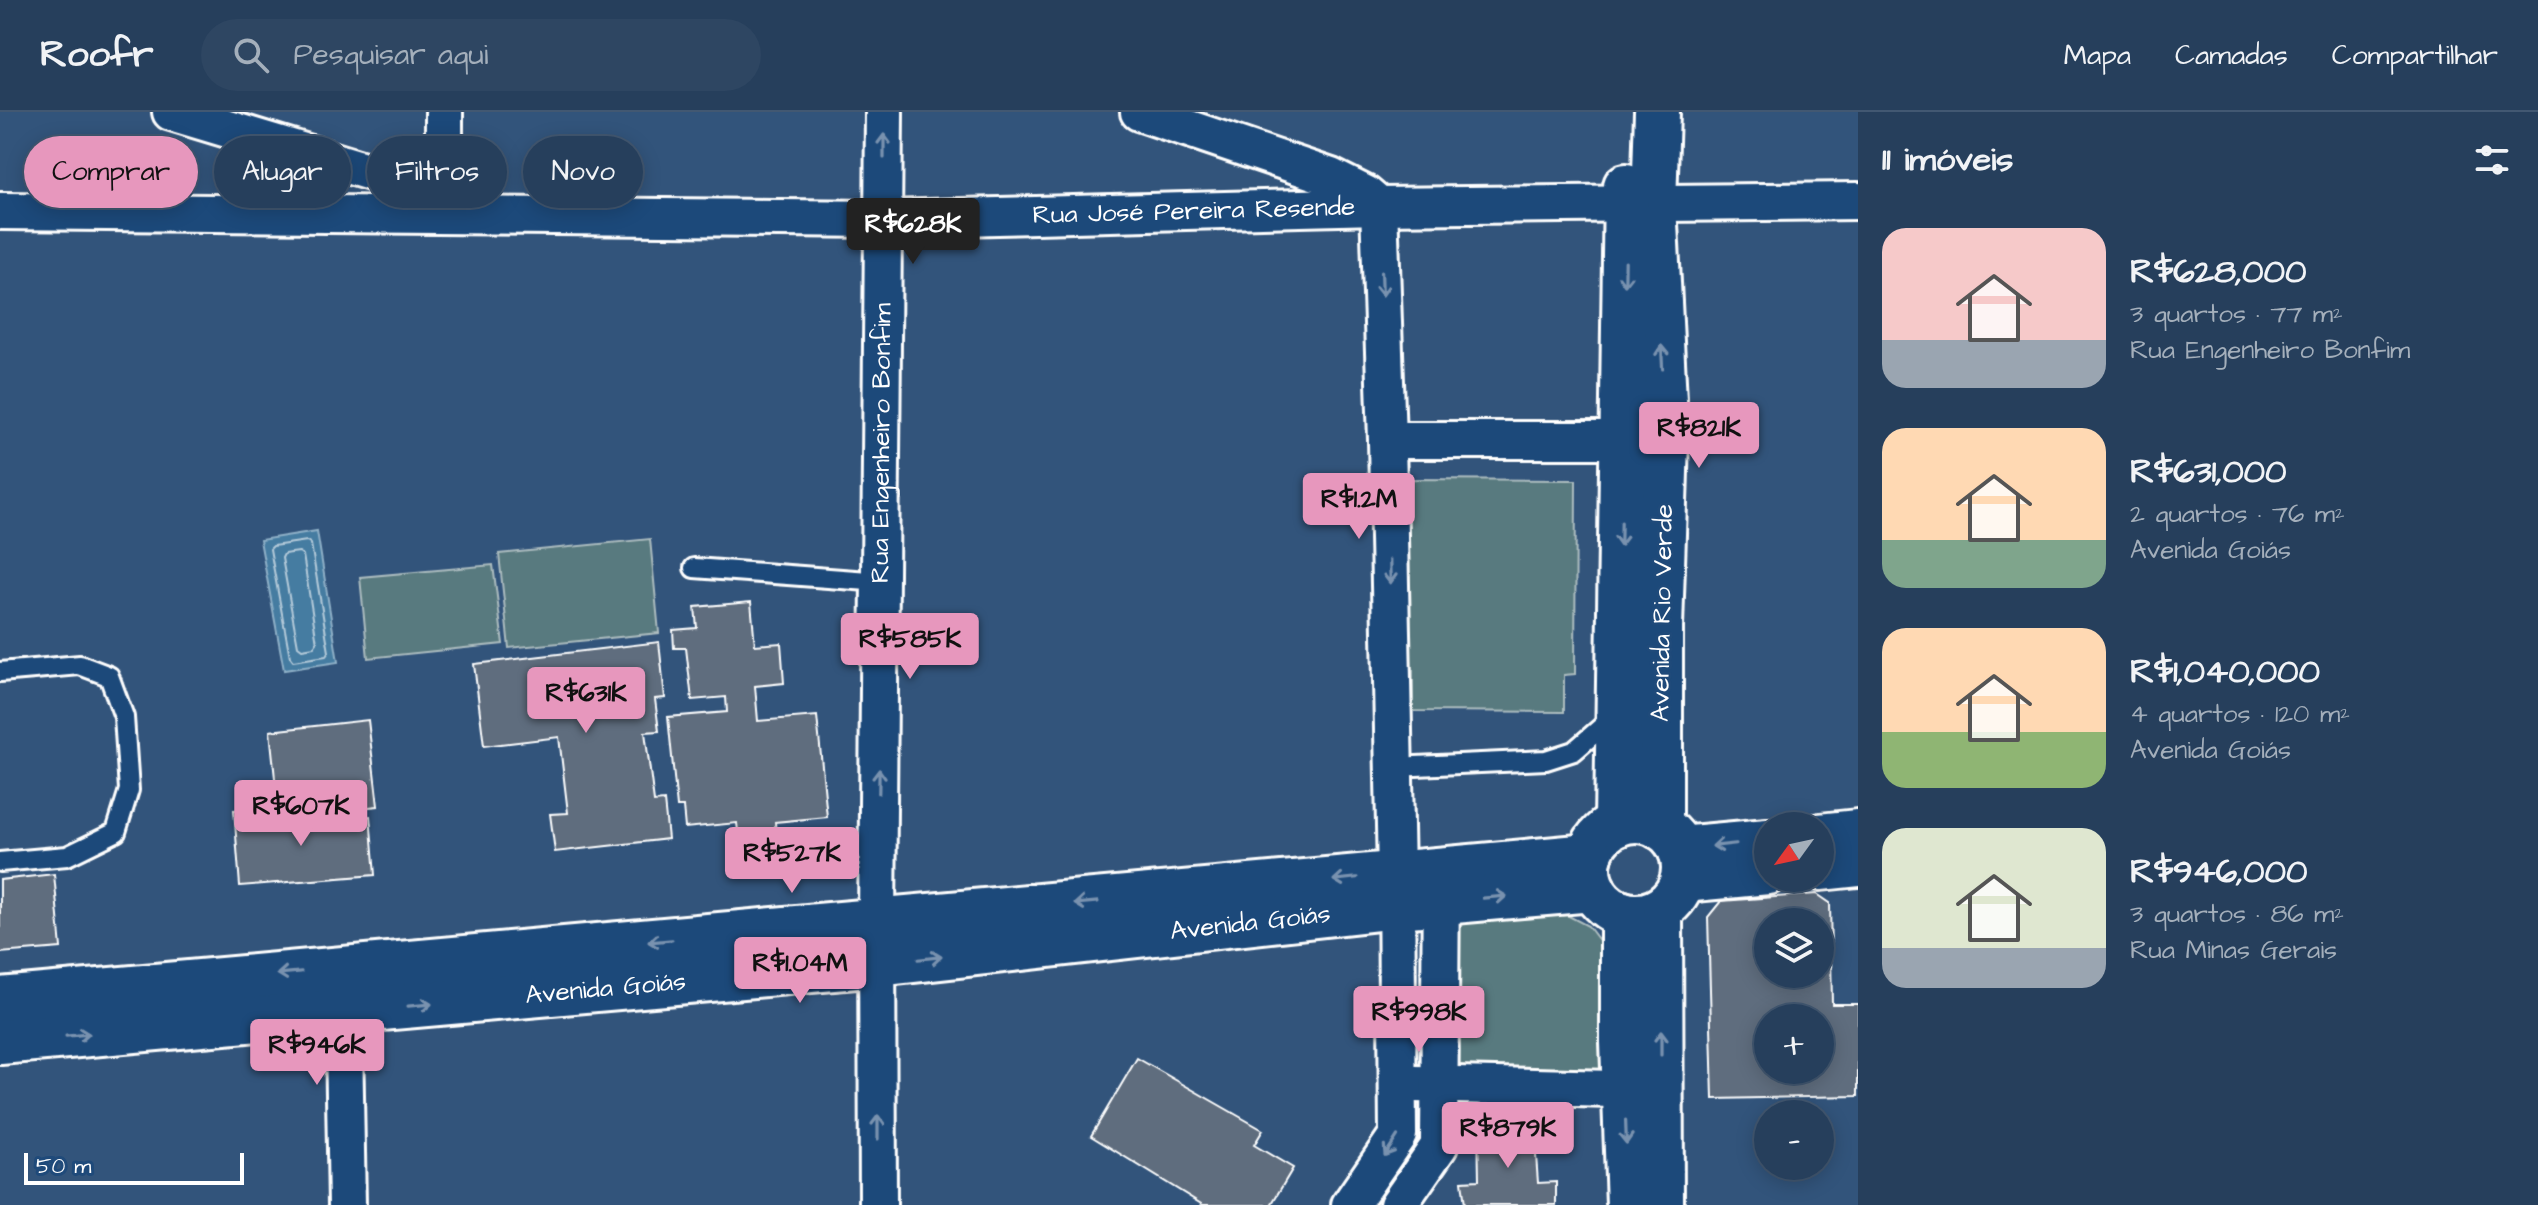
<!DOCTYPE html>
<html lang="pt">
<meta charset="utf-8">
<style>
body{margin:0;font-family:"Architects Daughter",sans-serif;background:#2e4662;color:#f1f3f6;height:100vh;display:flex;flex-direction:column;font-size:30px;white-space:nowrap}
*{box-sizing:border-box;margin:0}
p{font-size:26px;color:#a4afbb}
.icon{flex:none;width:44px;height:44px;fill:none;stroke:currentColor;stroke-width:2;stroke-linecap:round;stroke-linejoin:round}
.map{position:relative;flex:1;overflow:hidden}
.sheet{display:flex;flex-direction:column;background:#263f5c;width:680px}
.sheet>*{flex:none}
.top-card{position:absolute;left:24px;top:24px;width:760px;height:72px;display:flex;gap:16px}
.needle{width:52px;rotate:237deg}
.tools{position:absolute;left:1754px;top:700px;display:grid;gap:16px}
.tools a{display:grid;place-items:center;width:80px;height:80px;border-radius:50%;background:#263f5c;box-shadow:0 4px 20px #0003,0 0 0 2px #425872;font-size:40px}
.scale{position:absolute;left:24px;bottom:20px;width:220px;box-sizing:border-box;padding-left:8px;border:4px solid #fff;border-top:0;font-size:22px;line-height:28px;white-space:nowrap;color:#fff;-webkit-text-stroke:6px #1f4a7a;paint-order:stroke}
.price{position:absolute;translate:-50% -68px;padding:0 18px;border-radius:8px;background:#e797bd;color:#111;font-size:26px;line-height:52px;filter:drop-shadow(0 2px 4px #0008)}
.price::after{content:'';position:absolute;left:50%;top:48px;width:24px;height:18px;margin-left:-12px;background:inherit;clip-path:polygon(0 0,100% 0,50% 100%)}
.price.selected{background:#222;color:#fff}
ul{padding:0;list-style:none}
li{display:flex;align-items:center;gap:24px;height:200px;padding:0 24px}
li span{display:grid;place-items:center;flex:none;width:224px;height:160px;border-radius:24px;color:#555}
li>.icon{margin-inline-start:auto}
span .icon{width:96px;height:96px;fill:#fffc;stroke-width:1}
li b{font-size:34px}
h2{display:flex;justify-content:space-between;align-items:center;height:96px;padding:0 24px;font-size:34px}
.chip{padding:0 28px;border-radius:36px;background:#263f5c;box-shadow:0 4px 20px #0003,0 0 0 2px #425872;font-size:28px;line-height:72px}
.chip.selected{background:#e797bd;color:#111}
header{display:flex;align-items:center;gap:48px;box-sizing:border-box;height:112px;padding:0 40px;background:#263f5c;border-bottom:2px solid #425872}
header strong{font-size:38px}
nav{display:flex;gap:44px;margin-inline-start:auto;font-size:28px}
.search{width:560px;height:72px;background:#2e4662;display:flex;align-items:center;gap:20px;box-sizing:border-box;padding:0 28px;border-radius:44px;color:#a4afbb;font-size:30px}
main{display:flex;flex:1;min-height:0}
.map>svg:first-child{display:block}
</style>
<header>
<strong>Roofr</strong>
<div class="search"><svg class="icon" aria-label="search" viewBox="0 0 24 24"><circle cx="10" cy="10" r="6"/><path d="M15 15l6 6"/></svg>Pesquisar aqui</div>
<nav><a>Mapa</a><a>Camadas</a><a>Compartilhar</a></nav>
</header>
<main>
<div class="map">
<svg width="1858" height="1093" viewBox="0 0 1858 1093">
<rect width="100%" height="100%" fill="#32547b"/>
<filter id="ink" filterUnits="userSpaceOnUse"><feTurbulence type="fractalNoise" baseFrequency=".0125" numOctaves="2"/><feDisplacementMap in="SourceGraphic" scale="16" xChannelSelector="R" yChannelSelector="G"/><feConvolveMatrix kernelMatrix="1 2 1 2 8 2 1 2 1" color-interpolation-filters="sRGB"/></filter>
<g filter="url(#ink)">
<g fill="#597a7f" stroke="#acbcbf" stroke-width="2">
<polygon points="1403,367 1576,368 1575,562 1564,563 1564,600 1413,599 1413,558 1403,558"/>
<polygon points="650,427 659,521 509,536 499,442"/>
<polygon points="493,453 503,532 368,546 360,465"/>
<polygon points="1561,800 1588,814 1601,831 1611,992 1454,991 1455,816 1467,807"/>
</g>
<polygon fill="#447ba1" stroke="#8fb0c7" stroke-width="2" points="317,419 338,550 284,558 260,428"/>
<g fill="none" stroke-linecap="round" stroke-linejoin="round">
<g stroke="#b4cad9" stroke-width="2">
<polygon points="307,429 311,432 329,540 326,544 293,549 290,545 270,437 273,434"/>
<polygon points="299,440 303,443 317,531 314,535 302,537 298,534 282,446 284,442"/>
</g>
</g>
<g fill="#5f6d7e" stroke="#fff" stroke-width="2" fill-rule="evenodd">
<polygon points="751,490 755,533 781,531 784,571 755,574 758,609 817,604 827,705 775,710 776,723 739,727 737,711 685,716 683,695 677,695 668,605 727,600 726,585 692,588 686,536 674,536 673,518 697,516 695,495"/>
<polygon points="659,530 665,586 655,587 659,619 645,620 654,690 664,689 668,727 555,740 550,702 568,701 559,625 484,634 474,552"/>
<polygon points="368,608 378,694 279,704 270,619"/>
<polygon points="274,695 275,711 370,704 375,763 240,774 234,698"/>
<polygon points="54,762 61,836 0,841 0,768"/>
<path d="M 1817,782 L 1830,791 L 1832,892 L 1858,892 L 1858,984 L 1713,987 L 1708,805 L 1721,789 ZM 1768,810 L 1820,810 L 1820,862 L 1768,862 ZM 1768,906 L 1820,906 L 1820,958 L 1768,958 Z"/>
<polygon points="1137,946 1263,1018 1254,1033 1293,1056 1271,1093 1203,1093 1091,1024"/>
<polygon points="1478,1015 1534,1015 1538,1071 1556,1070 1556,1093 1465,1093 1462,1069 1479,1068"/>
</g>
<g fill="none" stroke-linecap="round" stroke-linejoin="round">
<defs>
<g id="service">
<polyline points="694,456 882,470"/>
<polyline points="0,560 80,553 109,564 124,605 129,678 116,720 67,744 0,750"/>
<polyline points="1394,655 1546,648 1574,639 1613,605"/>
</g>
<g id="minor">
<path d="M 171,0 L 387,65 C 410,74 428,84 444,103"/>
<polyline points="444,0 444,103"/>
<polyline points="1139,0 1331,65 1365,82 1379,94 1387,328 1396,762 1398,1023 1350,1093"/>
<path id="s1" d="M 0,99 L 883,107 L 1379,94 L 1858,89"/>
<polyline points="1387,328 1648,328"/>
<polyline points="343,874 347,1093"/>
<polyline points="1415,972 1652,978"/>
<path id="s2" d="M 878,1093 L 877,810 L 884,0"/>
<polyline points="1398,1093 1439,1034 1441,763"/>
</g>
<g id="tertiary">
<polyline points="1657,0 1654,92 1666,328 1660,516 1660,715"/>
<polyline points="1617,712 1626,74"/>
</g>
<g id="secondary">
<circle cx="1636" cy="756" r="48"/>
<polyline points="1820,724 1858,720"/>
<polyline points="1680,737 1768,729"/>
<polyline points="1820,756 1858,752"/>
<polyline points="1683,768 1768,760"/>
<polyline points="1660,798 1661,1093"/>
<polyline points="1623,802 1623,930 1629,1093"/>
<polyline points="0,888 1590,744"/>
<path id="s3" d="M 0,930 L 878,852 L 1397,794 L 1593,777"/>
</g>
</defs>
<use href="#service" stroke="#fff" stroke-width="24"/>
<use href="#minor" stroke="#fff" stroke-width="42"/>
<use href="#tertiary" stroke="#fff" stroke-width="50"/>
<use href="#secondary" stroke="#fff" stroke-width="50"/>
<use href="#service" stroke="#1f4a7a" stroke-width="18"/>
<use href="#minor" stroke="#1f4a7a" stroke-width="36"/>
<use href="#tertiary" stroke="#1f4a7a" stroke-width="44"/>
<use href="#secondary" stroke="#1f4a7a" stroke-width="44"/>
</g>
<defs><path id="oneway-shaft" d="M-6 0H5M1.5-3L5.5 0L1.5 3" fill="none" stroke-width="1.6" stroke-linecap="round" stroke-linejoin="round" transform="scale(2)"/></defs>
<g stroke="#7992af">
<use href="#oneway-shaft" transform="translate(884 34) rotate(-90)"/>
<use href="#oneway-shaft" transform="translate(1625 162) rotate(91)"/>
<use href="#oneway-shaft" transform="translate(1382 172) rotate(88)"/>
<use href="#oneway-shaft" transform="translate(1662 245) rotate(-93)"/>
<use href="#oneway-shaft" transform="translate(1621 422) rotate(91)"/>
<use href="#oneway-shaft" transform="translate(1390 460) rotate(89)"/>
<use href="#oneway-shaft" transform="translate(879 669) rotate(-89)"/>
<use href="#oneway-shaft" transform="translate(1724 733) rotate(174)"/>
<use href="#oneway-shaft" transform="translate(1345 767) rotate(174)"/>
<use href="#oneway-shaft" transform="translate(1495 785) rotate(-5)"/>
<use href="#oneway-shaft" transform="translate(1086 791) rotate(175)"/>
<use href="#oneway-shaft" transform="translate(660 829) rotate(175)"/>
<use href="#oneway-shaft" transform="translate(930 846) rotate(-6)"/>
<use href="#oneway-shaft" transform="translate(289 861) rotate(175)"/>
<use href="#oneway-shaft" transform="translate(420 893) rotate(-5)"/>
<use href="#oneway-shaft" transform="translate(78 923) rotate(-5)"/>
<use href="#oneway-shaft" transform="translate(1661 931) rotate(-90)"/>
<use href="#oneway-shaft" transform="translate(878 1015) rotate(-90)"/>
<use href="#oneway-shaft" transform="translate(1626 1020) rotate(88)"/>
<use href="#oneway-shaft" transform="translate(1391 1034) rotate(123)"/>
</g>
</g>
<g text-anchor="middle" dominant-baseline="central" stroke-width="6" stroke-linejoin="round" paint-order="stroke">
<g font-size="26" fill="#fff" stroke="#1f4a7a">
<text stroke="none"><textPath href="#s1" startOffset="1194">Rua José Pereira Resende</textPath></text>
<text stroke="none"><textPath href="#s2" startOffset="762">Rua Engenheiro Bonfim</textPath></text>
<text transform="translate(1662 501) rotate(-89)">Avenida Rio Verde</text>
<text stroke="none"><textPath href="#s3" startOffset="1256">Avenida Goiás</textPath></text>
<text stroke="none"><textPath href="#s3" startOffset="608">Avenida Goiás</textPath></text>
</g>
</g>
</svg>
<div class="tools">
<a><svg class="needle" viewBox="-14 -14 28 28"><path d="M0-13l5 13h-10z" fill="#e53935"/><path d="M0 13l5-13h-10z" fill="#a4afbb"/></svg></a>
<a><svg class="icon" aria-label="layers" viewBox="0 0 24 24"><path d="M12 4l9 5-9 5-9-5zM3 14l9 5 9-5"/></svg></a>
<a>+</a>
<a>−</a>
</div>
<div class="scale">50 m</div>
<b class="price selected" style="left:913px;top:154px">R$628K</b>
<b class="price" style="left:1699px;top:358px">R$821K</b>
<b class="price" style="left:1359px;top:429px">R$1.2M</b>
<b class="price" style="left:910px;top:569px">R$585K</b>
<b class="price" style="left:586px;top:623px">R$631K</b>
<b class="price" style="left:301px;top:736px">R$607K</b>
<b class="price" style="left:792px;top:783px">R$527K</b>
<b class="price" style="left:800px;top:893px">R$1.04M</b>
<b class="price" style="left:1419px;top:942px">R$998K</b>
<b class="price" style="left:317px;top:975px">R$946K</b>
<b class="price" style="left:1508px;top:1058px">R$879K</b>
<div class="top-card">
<a class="chip selected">Comprar</a>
<a class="chip">Alugar</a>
<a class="chip">Filtros</a>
<a class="chip">Novo</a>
</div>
</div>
<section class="sheet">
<h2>11 imóveis<svg class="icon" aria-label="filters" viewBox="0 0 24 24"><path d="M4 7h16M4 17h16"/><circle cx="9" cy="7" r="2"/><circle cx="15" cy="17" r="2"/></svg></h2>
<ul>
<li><span style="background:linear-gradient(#f6c9c9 70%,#9aa5b1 0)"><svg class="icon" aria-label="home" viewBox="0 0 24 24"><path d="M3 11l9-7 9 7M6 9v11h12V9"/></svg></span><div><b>R$628,000</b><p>3 quartos · 77 m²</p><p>Rua Engenheiro Bonfim</p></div></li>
<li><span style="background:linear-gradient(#ffd9b3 70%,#7fa58c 0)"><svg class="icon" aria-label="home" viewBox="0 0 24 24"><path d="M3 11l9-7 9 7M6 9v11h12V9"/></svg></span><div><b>R$631,000</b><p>2 quartos · 76 m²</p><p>Avenida Goiás</p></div></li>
<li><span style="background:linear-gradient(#ffd9b3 65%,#8fb573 0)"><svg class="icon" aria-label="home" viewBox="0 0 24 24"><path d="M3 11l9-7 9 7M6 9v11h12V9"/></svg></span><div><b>R$1,040,000</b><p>4 quartos · 120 m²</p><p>Avenida Goiás</p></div></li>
<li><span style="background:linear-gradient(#dfe7d0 75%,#9aa5b1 0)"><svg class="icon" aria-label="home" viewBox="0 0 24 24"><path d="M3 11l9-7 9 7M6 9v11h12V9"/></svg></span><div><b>R$946,000</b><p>3 quartos · 86 m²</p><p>Rua Minas Gerais</p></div></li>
</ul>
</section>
</main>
